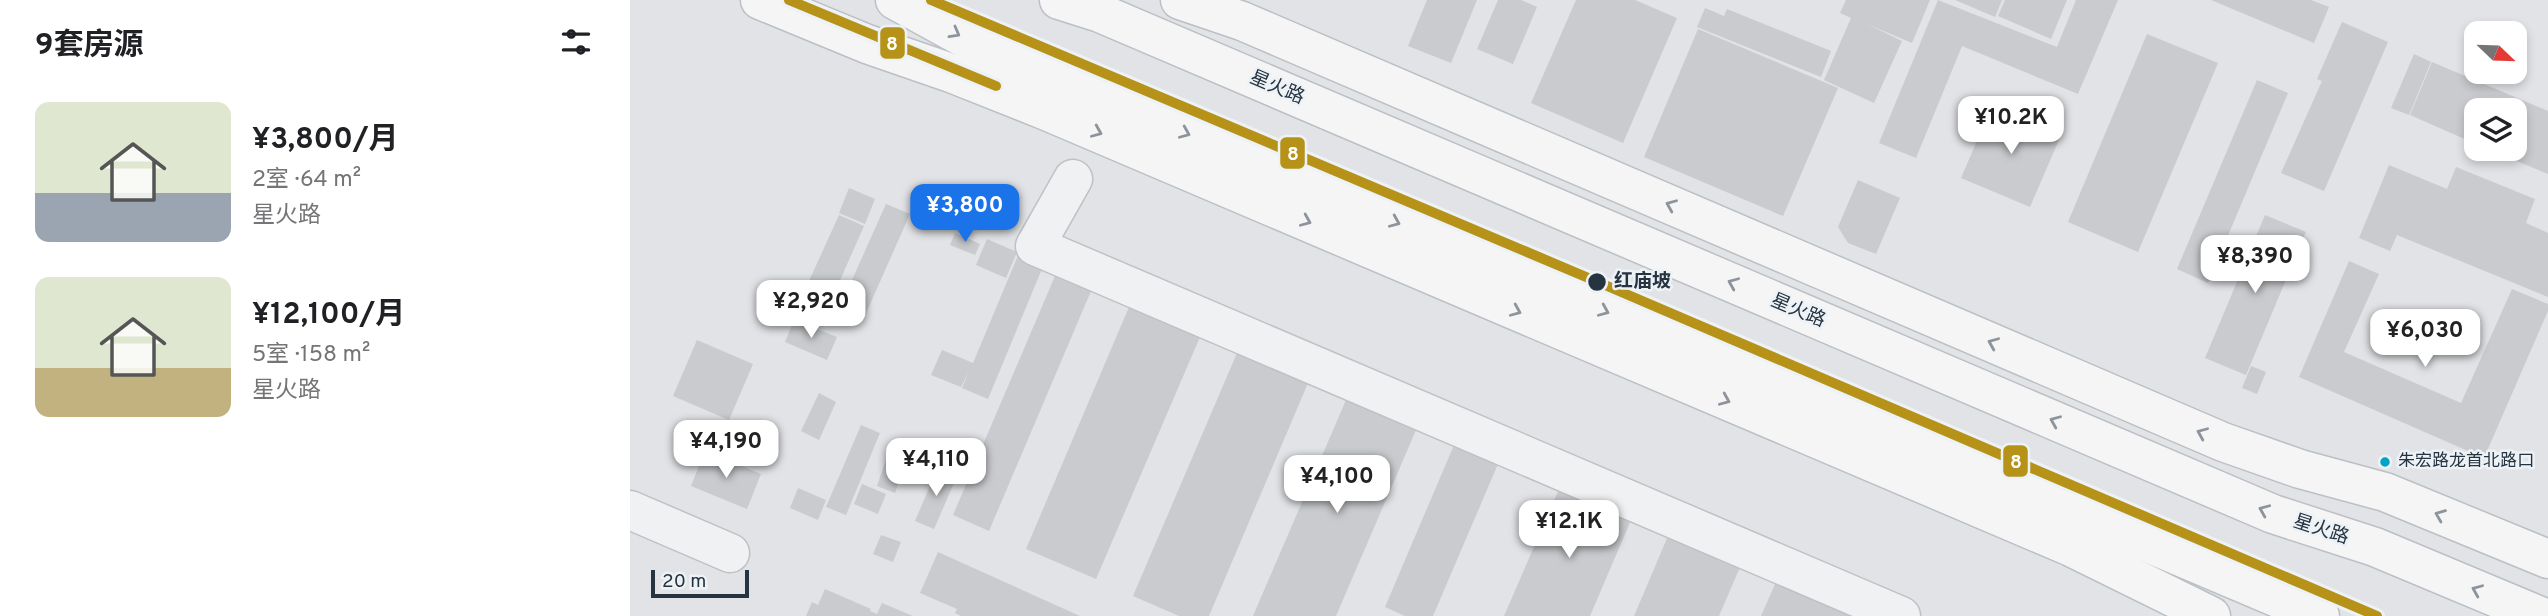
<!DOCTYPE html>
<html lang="zh">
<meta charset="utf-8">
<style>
body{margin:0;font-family:Overpass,"Noto Sans SC",sans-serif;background:#f2f2f2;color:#202124;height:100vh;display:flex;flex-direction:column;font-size:26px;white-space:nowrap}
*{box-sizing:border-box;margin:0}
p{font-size:23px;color:#757577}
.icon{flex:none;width:38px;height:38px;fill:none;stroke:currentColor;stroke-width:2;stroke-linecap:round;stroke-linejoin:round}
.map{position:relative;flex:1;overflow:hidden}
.sheet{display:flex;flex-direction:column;background:#fff;width:630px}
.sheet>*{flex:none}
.needle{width:46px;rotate:113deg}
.tools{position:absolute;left:1834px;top:21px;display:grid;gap:14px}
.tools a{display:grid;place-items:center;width:63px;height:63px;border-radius:14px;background:#fff;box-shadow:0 4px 10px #0003;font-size:35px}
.scale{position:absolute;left:21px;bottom:18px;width:98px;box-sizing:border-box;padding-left:7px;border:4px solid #263341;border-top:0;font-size:19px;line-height:24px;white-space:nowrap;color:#263341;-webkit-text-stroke:5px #edf2f6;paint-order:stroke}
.price{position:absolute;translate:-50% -60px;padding:0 16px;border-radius:14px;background:#fff;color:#222;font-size:23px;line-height:46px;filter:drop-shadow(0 2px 4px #0008)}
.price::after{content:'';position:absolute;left:50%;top:42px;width:21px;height:16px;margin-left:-10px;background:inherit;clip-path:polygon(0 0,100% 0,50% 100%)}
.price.on{background:#1a73e8;color:#fff}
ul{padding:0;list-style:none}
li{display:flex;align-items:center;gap:21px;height:175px;padding:0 35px}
li span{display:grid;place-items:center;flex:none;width:196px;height:140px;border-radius:14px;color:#555}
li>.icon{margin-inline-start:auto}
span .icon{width:84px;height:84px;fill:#fffc;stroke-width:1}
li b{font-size:30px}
h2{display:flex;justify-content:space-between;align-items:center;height:84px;padding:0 35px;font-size:30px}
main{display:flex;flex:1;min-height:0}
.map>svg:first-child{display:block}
</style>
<main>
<section class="sheet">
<h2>9套房源<svg class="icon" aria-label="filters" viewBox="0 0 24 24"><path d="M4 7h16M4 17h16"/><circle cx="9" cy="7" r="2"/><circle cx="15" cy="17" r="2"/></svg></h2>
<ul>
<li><span style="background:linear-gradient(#dfe7d0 65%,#9aa5b1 0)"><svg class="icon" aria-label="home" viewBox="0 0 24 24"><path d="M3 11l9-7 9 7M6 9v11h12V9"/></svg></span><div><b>¥3,800/月</b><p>2室 · 64 m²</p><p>星火路</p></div></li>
<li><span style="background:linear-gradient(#dfe7d0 65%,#c2b280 0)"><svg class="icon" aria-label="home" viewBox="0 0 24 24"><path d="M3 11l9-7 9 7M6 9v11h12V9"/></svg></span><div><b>¥12,100/月</b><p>5室 · 158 m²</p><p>星火路</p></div></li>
</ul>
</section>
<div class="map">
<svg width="1918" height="616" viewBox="0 0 1918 616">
<rect width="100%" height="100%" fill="#e1e3e6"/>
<g fill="#c9cbce">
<polygon points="797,0 847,0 821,63 778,46"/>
<polygon points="868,0 891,0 907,7 883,64 847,49"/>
<polygon points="946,0 1005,0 1047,18 993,143 901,103"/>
<polygon points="1216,0 1300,0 1282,43 1237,24 1272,41 1244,103 1194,80 1221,18 1210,13"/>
<polygon points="1308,0 1427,47 1446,0 1488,0 1448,94 1332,46 1286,158 1249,143"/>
<polygon points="1325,0 1372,0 1365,17"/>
<polygon points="1375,0 1437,0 1421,39 1368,16"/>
<polygon points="1581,0 1681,0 1699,7 1684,43"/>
<polygon points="1075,8 1094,16 1097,9 1201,51 1191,77 1067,27"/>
<polygon points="1712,22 1758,42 1694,191 1651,173 1692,81 1687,79"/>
<polygon points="1068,29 1208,88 1153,216 1014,157"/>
<polygon points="1517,34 1588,63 1508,252 1438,222"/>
<polygon points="1784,54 1801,62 1779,115 1761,108"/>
<polygon points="1802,62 1918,111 1918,174 1858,149 1885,149 1885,110 1846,110 1846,144 1780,115"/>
<polygon points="1627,80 1658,93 1578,283 1547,269"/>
<polygon points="1362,106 1431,135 1400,207 1331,178"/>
<polygon points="1759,165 1817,189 1826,167 1905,199 1896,223 1918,233 1918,297 1767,235 1760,251 1729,238"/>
<polygon points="1228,180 1270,198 1246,254 1218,243 1208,227"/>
<polygon points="219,188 245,199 235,224 209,213"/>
<polygon points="256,204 280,214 233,320 209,309"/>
<polygon points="209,215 234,226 200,303 174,292"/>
<polygon points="1635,215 1676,232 1616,375 1575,358"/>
<polygon points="325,233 350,244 345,255 320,245"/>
<polygon points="357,239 387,252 376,278 346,265"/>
<polygon points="389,253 414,264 358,399 332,388 339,372 331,387 301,375 312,350 343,363"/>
<polygon points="1719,261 1749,274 1714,352 1831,403 1882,289 1918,304 1918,311 1854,458 1669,377"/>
<polygon points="425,276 461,291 359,531 323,515"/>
<polygon points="499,307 570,337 466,579 396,549"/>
<polygon points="164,320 207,337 197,360 155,342"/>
<polygon points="67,340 123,364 99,420 43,396"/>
<polygon points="607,353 678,383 579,616 549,616 503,596"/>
<polygon points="1621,366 1636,372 1627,394 1612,388"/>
<polygon points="189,393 206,402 189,440 171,431"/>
<polygon points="716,400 786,430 706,616 623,616"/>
<polygon points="96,420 147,442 136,467 85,445"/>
<polygon points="231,425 250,433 216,515 196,507"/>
<polygon points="824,445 868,464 803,616 775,616 755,607"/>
<polygon points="75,451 131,474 117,509 61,486"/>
<polygon points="256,460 274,467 265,493 247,486"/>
<polygon points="308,467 327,476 304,529 285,521"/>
<polygon points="232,484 256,494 248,514 224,504"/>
<polygon points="168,488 196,500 188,520 160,508"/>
<polygon points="929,489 1001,520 960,616 874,616"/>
<polygon points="251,535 271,542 263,562 243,554"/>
<polygon points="1038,536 1110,567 1089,616 1004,616"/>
<polygon points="308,552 450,616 331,616 325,613 327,609 290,593"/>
<polygon points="1146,582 1219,613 1218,616 1131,616"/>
<polygon points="195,589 241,609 240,611 247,614 252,603 283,616 176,616 182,602 188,605"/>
</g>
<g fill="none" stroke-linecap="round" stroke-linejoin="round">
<defs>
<g id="minor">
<polyline points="443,179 405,246 1271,616"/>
<polyline points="0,510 100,553"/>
</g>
<g id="major">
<polyline points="130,0 237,44 321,73 414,110 1441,547 1581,616"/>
<polyline points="265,0 360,52 1690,616"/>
<polyline points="429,0 470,13 1643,514 1745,547 1910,616"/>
<polyline points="550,0 612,21 1593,442 1670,469 1755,492 1918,559"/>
</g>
</defs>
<use href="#minor" stroke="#bfc1c4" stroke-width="41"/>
<use href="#major" stroke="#bcc0c4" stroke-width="41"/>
<use href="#minor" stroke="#f0f1f3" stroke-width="38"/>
<use href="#major" stroke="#f5f5f6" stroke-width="38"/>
<defs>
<g id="metro-1">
<polyline points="159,0 366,86"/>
<polyline points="301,0 975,285 1747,616"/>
</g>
</defs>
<use href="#metro-1" stroke="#edf2f6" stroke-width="16"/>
<use href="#metro-1" stroke="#b69218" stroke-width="10"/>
</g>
<defs><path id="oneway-chevron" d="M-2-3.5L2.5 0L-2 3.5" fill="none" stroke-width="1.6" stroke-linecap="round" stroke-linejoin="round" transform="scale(1.75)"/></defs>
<g stroke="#8e949c">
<use href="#oneway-chevron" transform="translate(325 33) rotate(29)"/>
<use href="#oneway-chevron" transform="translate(467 132) rotate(23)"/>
<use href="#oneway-chevron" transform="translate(555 133) rotate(23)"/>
<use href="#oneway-chevron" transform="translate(1041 205) rotate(-157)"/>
<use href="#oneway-chevron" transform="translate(676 221) rotate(23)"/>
<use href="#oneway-chevron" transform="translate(765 222) rotate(23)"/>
<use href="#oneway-chevron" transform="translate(1103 283) rotate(-157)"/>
<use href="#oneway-chevron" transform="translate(886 311) rotate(23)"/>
<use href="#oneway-chevron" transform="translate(974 311) rotate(23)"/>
<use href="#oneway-chevron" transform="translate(1363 343) rotate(-157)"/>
<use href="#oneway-chevron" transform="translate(1095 400) rotate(23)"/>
<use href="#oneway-chevron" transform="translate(1425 421) rotate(-157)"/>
<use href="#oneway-chevron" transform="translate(1572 433) rotate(-157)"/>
<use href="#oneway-chevron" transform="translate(1634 510) rotate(-157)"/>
<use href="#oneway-chevron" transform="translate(1810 515) rotate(-158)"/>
<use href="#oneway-chevron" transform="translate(1847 590) rotate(-157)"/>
</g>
<circle fill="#263341" stroke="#edf2f6" stroke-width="2.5" cx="967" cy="282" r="10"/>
<circle fill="#02a3c7" stroke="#edf2f6" stroke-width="2.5" cx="1755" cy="462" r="6"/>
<g text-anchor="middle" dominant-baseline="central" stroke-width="5" stroke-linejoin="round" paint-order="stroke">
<g font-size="17" fill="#263341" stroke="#edf2f6" text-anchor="start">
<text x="1768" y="462">朱宏路龙首北路口</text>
</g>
<g font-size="19" fill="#263341" stroke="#edf2f6">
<text transform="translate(647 88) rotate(23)">星火路</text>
<text transform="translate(1168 311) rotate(23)">星火路</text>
<text transform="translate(1691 530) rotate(18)">星火路</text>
</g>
<g font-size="19" font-weight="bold" fill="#263341" stroke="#edf2f6" text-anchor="start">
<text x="984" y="282">红庙坡</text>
</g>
</g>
<g stroke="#edf2f6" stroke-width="2.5">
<rect x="249" y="26" width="27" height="34" rx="7" fill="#b69218"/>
<rect x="649" y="136" width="27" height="34" rx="7" fill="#b69218"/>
<rect x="1372" y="444" width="27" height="34" rx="7" fill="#b69218"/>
</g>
<g font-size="19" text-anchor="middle" font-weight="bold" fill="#fff">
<text x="262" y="50">8</text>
<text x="663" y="160">8</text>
<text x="1386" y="468">8</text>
</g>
</svg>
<div class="tools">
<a><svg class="needle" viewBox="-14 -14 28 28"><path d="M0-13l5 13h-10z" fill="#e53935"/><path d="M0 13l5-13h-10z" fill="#757577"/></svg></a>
<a><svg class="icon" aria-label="layers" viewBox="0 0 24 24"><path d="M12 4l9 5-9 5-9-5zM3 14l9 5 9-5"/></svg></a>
</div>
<div class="scale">20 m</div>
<b class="price" style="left:1381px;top:156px">¥10.2K</b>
<b class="price on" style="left:335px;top:244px">¥3,800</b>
<b class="price" style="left:1625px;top:295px">¥8,390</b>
<b class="price" style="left:181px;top:340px">¥2,920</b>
<b class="price" style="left:1795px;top:369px">¥6,030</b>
<b class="price" style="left:96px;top:480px">¥4,190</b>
<b class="price" style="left:306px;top:498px">¥4,110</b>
<b class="price" style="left:707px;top:515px">¥4,100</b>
<b class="price" style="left:939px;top:560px">¥12.1K</b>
</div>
</main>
